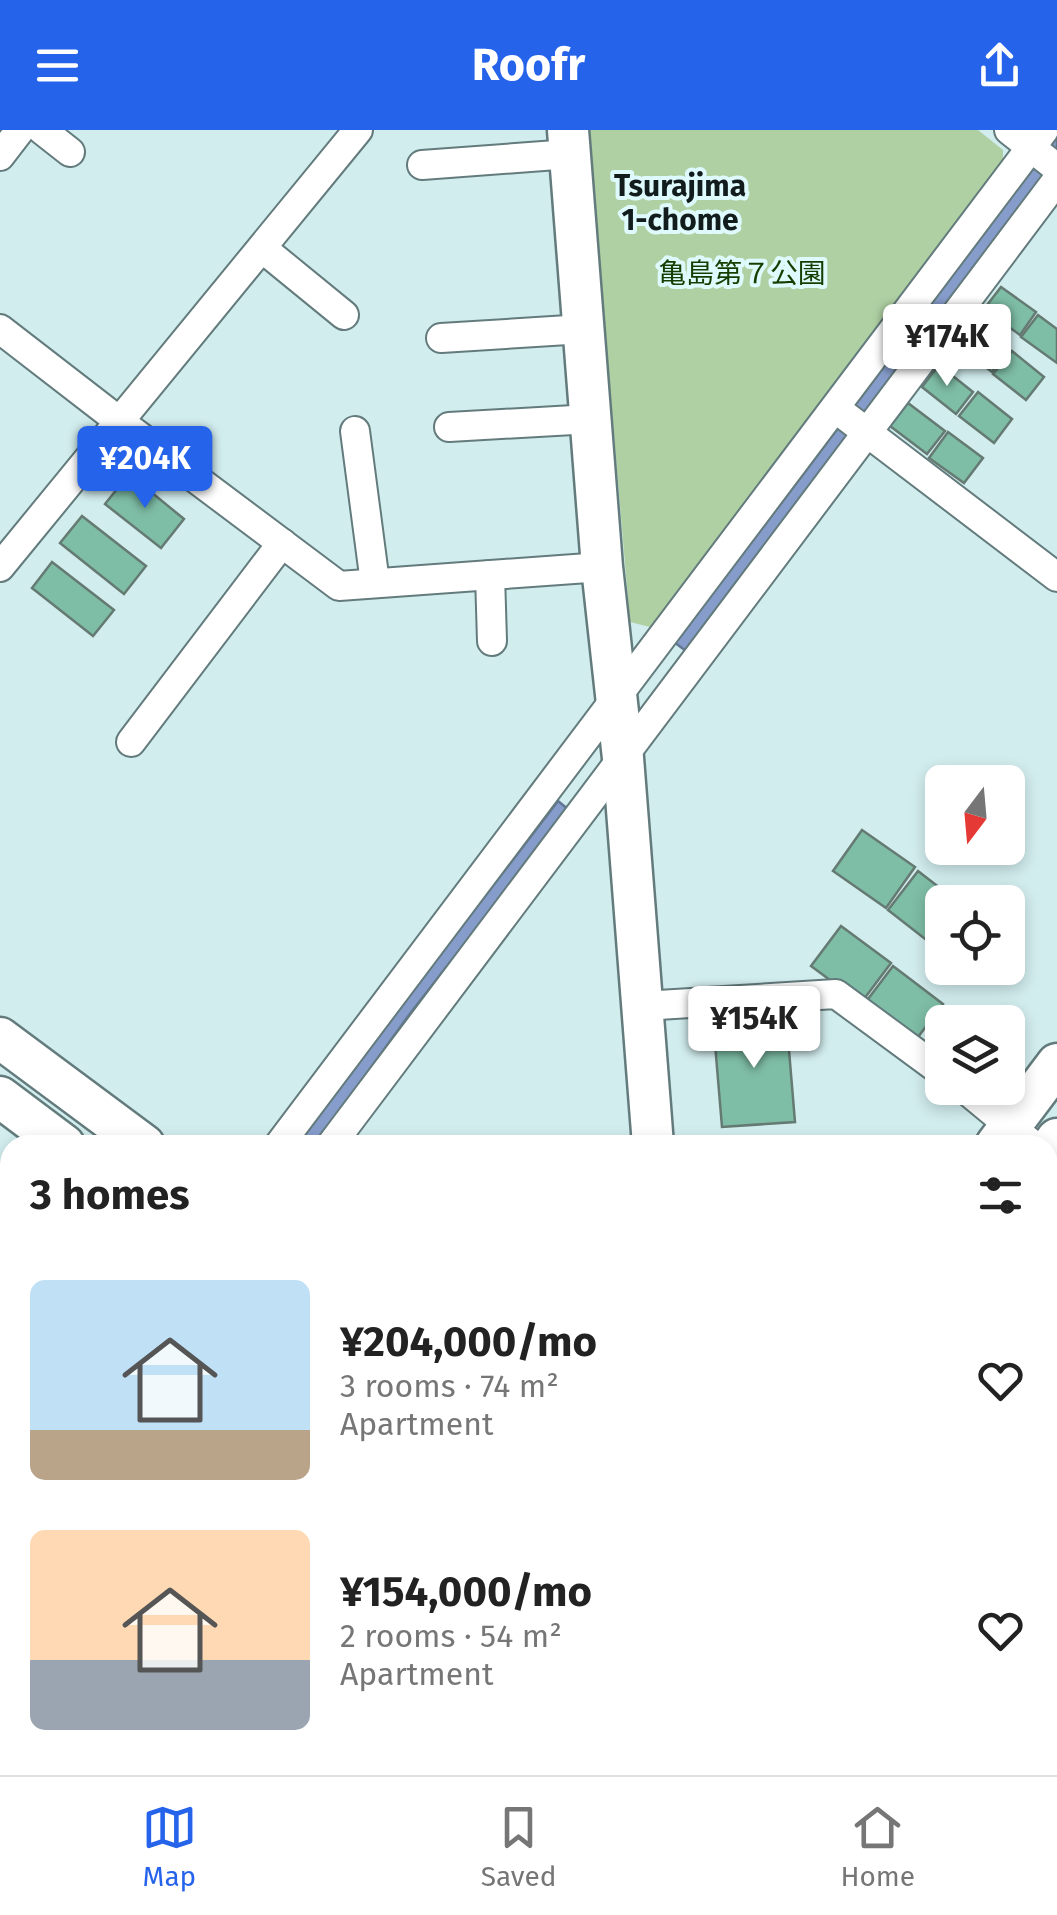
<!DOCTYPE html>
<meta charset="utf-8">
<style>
body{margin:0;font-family:"Fira Sans","Noto Sans JP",sans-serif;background:#f2f2f2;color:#222;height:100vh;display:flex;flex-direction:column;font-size:38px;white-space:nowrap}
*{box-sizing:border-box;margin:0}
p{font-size:32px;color:#767676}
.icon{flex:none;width:55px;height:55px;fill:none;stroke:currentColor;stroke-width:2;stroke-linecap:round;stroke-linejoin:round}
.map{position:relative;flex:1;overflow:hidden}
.sheet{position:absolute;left:0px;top:1005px;width:1058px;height:640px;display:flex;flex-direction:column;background:#fff;border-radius:30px 30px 0 0;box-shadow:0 5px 15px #0003}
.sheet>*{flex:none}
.needle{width:65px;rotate:196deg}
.controls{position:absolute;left:925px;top:635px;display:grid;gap:20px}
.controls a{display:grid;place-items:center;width:100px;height:100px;border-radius:15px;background:#fff;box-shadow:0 5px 15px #0003;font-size:50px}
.price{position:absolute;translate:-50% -85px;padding:0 22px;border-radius:10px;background:#fff;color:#222;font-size:32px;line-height:65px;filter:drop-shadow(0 2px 5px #0008)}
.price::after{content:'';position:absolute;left:50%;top:60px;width:30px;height:22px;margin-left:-15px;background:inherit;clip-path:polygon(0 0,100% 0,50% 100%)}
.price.active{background:#2563eb;color:#fff}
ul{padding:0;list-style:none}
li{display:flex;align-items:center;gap:30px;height:250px;padding:0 30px}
li span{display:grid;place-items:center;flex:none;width:280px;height:200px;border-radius:15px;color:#555}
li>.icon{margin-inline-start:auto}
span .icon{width:120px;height:120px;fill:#fffc;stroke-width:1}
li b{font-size:42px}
h2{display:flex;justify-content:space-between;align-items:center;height:120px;padding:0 30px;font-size:42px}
header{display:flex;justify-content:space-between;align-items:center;height:130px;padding:0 30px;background:#2563eb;color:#fff;font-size:45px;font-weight:700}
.tabs{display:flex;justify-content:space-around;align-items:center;height:140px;border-top:2px solid #e0e0e0;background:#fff;font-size:28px;color:#767676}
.tabs a{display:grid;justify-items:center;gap:5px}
.tabs .active{color:#2563eb}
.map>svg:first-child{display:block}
</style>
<header><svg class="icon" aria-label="menu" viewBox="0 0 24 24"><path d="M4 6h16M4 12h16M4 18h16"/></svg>Roofr<svg class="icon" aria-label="share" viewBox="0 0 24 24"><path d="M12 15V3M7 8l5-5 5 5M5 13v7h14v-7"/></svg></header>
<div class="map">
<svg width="1057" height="1645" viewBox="0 0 1057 1645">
<rect width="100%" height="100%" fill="#d2edee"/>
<polygon fill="#afd0a3" points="588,0 978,0 1003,20 1003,32 650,497 630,492"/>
<g fill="#869ccb" stroke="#637697" stroke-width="2.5">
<path d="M 1057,4 L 1057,28 L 686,521 L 674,512 C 805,345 930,174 1057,4 Z"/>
<polygon points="558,671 569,680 409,885 315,1015 294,1015"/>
</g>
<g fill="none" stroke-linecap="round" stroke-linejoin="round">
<polyline stroke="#637697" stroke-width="9" points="0,1385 10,1372"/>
</g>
<g fill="#7ebda6" stroke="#657a72" stroke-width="2.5">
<polygon points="1001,157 1036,182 1020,205 984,179"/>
<polygon points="1038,185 1057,199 1057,233 1021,207"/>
<polygon points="974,193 1009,219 992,242 957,215"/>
<polygon points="1012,221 1044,247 1026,270 993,244"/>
<polygon points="939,235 973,262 956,284 922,257"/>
<polygon points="978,262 1012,289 994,313 959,286"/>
<polygon points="908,273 945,301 927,324 890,296"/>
<polygon points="948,302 983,328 964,353 929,328"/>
<polygon points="129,344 184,389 161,418 105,374"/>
<polygon points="82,386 146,436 124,464 60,413"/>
<polygon points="52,432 114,480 93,506 32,458"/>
<polygon points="862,700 915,737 886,778 833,741"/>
<polygon points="918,741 958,772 942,772 942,813 938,819 888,780"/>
<polygon points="841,796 891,833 861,873 811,836"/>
<polygon points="893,836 943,874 915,911 865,873"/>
<polygon points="786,884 795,992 722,997 713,890"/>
<polygon points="1057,1502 1057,1542 1048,1542 1048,1504"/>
<polygon points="1057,1557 1057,1607 1048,1608 1048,1558"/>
<polygon points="10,1629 10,1635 26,1635 27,1645 0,1645 0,1630"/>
<polygon points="1048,1631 1057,1631 1057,1645 1044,1645 1043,1635 1048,1635"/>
<rect x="949" y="1635" width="75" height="10"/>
<polygon points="112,1637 112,1645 64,1645 64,1641"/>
</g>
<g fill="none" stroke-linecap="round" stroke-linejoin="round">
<defs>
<g id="street">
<polyline points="42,0 70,22"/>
<polyline points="1009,0 1057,38"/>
<polyline points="0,26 20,0"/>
<polyline points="422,35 570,24"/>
<polyline points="262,118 344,185"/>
<polyline points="0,199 119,291 339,456 602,437"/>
<polyline points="441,208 584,199"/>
<polyline points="835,278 1057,447"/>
<polyline points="449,297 591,289"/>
<polyline points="355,301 375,453"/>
<polyline points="0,437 358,0"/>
<polyline points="490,445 492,511"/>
<polyline points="131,612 282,413"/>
<polyline points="642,876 836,864 942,942"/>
<polyline points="964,958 1033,1015"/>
<polyline points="279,1015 1044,0"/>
<polyline points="331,1015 1057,50"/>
<polyline points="0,1426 10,1413"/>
<polyline points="246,1635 247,1645"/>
</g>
<g id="secondary">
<polyline points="568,0 602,437 623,628 653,1015"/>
<polyline points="0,908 144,1015"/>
<polyline points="0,967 64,1015"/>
<polyline points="996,1015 1057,934"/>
<polyline points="1048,1022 1057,1009"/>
<polyline points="691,1635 692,1645"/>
<polyline points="732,1635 733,1645"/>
</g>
</defs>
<use href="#street" stroke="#637b7c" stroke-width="32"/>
<use href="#secondary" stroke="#637b7c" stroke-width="45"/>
<use href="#street" stroke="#fff" stroke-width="28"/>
<use href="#secondary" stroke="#fff" stroke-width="40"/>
</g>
<g text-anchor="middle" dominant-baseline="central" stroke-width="8" stroke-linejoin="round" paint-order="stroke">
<g font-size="28" fill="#133e00" stroke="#dffafc">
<text x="742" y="143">亀島第７公園</text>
</g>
<g font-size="30" font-weight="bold" fill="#121c1d" stroke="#dffafc">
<text x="680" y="56">Tsurajima<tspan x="680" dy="34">1-chome</tspan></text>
</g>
</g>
</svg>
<div class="controls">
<a><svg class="needle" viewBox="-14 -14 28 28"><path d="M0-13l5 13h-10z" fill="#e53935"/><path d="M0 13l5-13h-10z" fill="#767676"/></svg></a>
<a><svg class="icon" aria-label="locate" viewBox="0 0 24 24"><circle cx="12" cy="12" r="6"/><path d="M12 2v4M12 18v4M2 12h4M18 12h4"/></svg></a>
<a><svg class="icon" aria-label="layers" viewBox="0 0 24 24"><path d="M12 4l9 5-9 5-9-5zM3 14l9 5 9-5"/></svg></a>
</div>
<b class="price" style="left:947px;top:259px">¥174K</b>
<b class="price active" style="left:145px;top:381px">¥204K</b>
<b class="price" style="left:754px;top:941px">¥154K</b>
<section class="sheet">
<h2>3 homes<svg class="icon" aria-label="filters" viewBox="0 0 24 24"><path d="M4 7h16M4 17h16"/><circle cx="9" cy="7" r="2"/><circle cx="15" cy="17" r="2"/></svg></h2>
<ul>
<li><span style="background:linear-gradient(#bfe0f5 75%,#b9a48a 0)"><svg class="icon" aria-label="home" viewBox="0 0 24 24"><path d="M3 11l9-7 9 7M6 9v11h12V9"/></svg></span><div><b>¥204,000/mo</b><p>3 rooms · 74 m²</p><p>Apartment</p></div><svg class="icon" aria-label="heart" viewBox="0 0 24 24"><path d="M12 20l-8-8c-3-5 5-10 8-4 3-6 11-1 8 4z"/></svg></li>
<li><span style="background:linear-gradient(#ffd9b3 65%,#9aa5b1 0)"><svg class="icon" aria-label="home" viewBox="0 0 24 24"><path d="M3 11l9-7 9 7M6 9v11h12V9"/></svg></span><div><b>¥154,000/mo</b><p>2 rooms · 54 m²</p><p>Apartment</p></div><svg class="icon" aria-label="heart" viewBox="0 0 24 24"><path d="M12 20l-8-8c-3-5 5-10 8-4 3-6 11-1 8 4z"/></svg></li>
</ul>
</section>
</div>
<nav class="tabs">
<a class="active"><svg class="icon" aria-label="map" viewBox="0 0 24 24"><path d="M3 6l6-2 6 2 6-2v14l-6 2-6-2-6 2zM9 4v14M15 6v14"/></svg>Map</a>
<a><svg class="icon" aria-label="saved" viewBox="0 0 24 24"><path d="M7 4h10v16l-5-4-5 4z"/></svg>Saved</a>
<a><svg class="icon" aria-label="home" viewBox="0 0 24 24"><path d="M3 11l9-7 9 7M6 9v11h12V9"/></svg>Home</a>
</nav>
